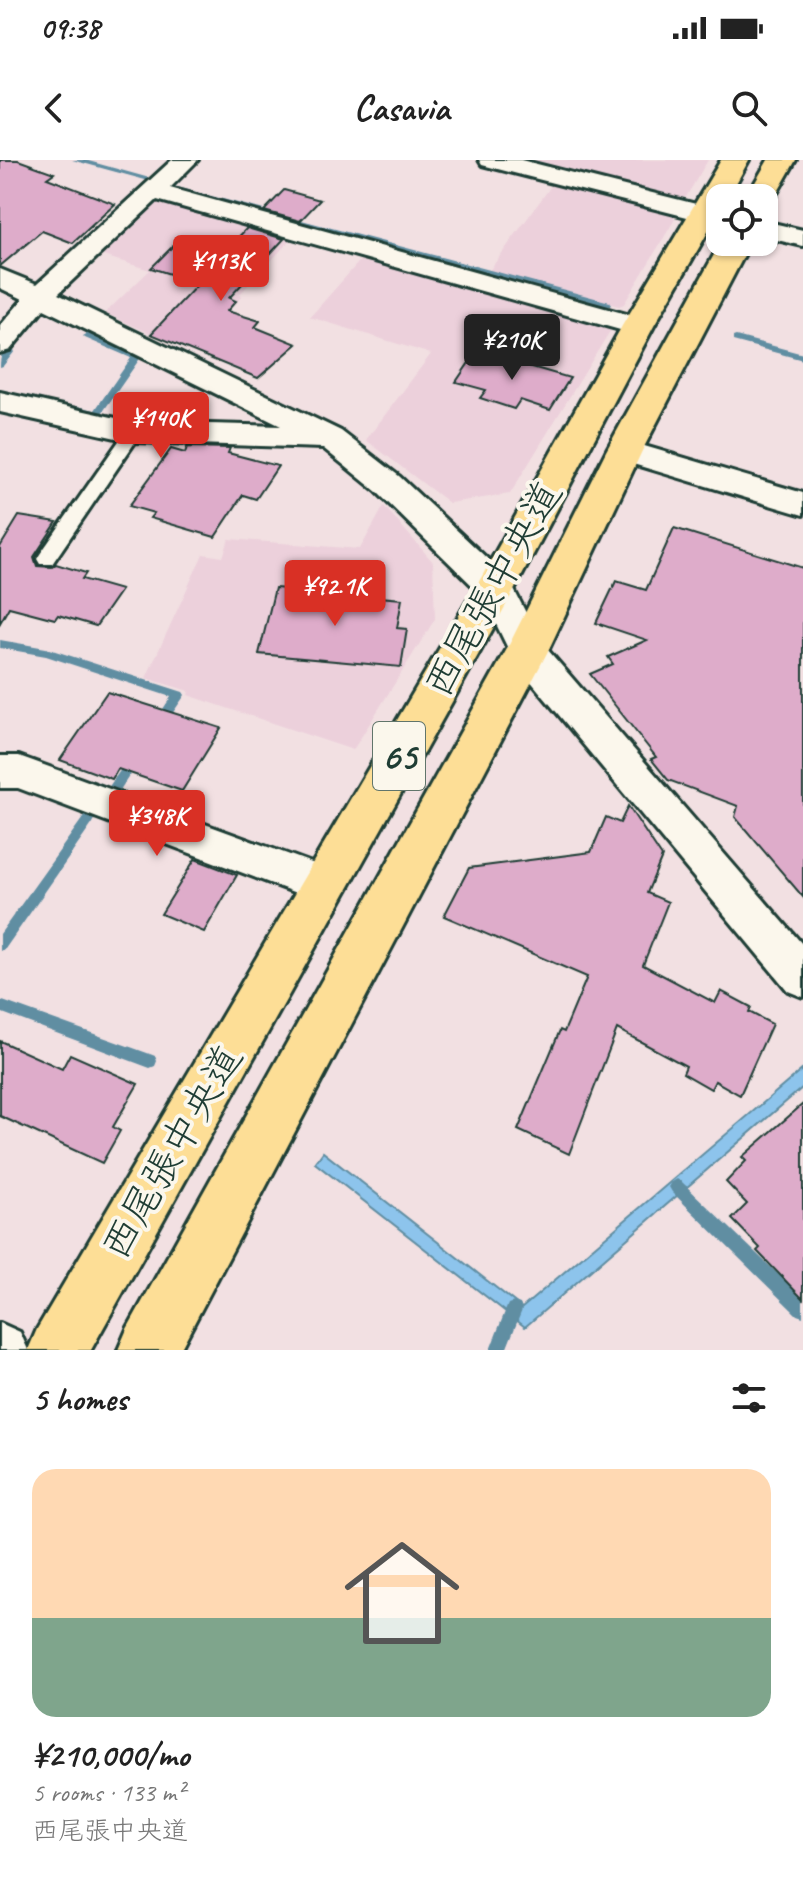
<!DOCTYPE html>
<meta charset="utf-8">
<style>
body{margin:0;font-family:Caveat,"Klee One",sans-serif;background:#f6f6f6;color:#222;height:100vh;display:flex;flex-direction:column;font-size:30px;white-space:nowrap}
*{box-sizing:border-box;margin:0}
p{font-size:26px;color:#767676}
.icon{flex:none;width:44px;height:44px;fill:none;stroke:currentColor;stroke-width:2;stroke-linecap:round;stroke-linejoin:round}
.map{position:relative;height:1190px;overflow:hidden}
.details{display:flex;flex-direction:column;background:#fff;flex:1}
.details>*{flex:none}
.buttons{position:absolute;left:706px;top:24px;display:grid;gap:16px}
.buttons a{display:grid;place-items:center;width:72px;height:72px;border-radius:16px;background:#fff;box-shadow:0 2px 6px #0004;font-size:40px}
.price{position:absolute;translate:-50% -68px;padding:0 18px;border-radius:8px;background:#d93025;color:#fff;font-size:26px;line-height:52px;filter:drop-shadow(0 2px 4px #0008)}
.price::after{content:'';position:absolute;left:50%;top:48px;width:24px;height:18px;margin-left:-12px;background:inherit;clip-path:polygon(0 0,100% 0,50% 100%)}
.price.selected{background:#222;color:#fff}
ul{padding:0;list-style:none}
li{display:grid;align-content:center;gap:16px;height:424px;padding:0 32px}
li+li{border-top:2px solid #e0e0e0}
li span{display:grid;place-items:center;height:248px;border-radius:24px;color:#555}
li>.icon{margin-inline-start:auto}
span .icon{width:144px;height:144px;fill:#fffc;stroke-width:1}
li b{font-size:34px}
h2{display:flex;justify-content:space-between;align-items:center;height:96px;padding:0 32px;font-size:34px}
.status{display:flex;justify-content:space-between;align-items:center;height:56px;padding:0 40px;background:#fff;direction:ltr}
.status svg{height:22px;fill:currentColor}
header{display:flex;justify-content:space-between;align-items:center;height:104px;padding:0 32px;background:#fff;font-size:36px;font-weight:800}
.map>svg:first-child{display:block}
</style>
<div class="status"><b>09:38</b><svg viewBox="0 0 49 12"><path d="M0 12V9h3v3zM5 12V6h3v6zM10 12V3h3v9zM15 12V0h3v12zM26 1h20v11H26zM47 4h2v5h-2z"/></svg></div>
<header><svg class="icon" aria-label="back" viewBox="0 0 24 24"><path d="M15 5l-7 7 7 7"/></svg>Casavia<svg class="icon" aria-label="search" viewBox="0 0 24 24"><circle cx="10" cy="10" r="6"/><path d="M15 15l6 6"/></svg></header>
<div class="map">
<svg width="803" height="1190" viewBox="0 0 803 1190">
<rect width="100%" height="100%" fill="#f2e0e2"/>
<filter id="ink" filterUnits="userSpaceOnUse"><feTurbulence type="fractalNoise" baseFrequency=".0125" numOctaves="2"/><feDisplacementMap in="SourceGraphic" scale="16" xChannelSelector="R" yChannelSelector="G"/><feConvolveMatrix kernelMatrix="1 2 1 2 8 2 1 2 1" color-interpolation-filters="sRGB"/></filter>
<g filter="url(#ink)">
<g fill="#ecd0db">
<polygon points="517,0 708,0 686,37 677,38"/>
<polygon points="554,22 668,49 675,59 624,144 619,146 489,111"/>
<polygon points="170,40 295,75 239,135 242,136 191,192 105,153 150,110 100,95 154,43"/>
<polygon points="365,95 604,163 610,171 510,334 449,343 366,280 431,194 310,157"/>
<polygon points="384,346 433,402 435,459 353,590 188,535 189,531 146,518 203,394 223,397 229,379 360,389"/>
</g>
<polygon fill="#8dc4ec" stroke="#618ea2" stroke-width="2" points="803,909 803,927 525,1167 315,1003 323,992 522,1148"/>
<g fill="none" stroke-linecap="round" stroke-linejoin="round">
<g fill="#618ea2" fill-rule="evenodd">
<polygon points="72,0 85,0 153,19 149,21"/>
<polygon points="170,25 610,142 611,144 610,146 604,146 170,29"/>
<polygon points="88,173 141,197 100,256 97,257 74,251 72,249 77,246 95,250 131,198 85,178 83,176"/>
<polygon points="736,176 803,194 803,200 733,181 733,177"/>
<path d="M 10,188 L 15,191 L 3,206 L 0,207 C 0,199 1,190 10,188 Z"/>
<polygon points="0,480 46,488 183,532 185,535 163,567 155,567 153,564 171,537 46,496 0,488"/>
<polygon points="135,593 139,595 141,598 139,601 118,633 110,633 108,629 110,625 131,595"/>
<polygon points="89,654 93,655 95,659 93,663 5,789 0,791 0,774 85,655"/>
<polygon points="0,840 150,894 155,896 157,901 155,906 150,908 0,852"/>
<polygon points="677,1019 682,1022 803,1138 803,1157 797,1155 672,1032 669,1027 672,1022"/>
<polygon points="514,1142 520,1144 522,1150 506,1190 490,1190 508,1144"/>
</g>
</g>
<g fill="#deacca" stroke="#1f3d34" stroke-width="2">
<polygon points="0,0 18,0 54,13 47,18 115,44 73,83 42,71 0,106"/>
<polygon points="284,30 320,40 300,61 264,51"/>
<polygon points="247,68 284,79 229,138 236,141 227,151 260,161 255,167 297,184 258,218 151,174 199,123 151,108 183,76 216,85 220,81 232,84"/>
<polygon points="477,191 570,218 550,250 520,240 514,249 480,238 486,230 456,222"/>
<polygon points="187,287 230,288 228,293 278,306 256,339 243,335 215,377 150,358 154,353 129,346 171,289 185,293"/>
<polygon points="19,356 57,362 34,397 37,406 52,407 56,404 86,413 82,419 121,430 96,466 58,455 55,459 9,447 0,463 0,387"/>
<polygon points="674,368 803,408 803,737 735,657 738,646 668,620 651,599 656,597 590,514 613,504 608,497 647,480 596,463 616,421 646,430"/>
<polygon points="275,428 402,439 397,468 407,469 401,507 259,494"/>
<polygon points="107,532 221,568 182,631 118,609 112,619 60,600"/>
<polygon points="628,646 662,697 647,733 668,742 643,805 715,843 721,831 751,847 749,852 772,864 740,935 715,921 711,929 683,913 686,906 617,869 569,994 518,970 560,870 564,872 587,817 444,756 469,708 591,692 606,657 620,663"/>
<polygon points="195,699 237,715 204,772 161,754"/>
<polygon points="0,881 62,909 70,894 138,924 113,967 120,971 102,1003 0,956"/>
<polygon points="803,944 803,1139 757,1091 760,1088 732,1059 747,1044 726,1022 746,1001 742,997"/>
</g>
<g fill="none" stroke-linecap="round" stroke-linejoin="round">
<defs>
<polygon id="lane" points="134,267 142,272 52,404 40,404 37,399 40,394 128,268"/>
<g id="street">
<polygon points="172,0 198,0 170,28 648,160 652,166 648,172 638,175 157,40 58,134 341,271 399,316 508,418 541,482 803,785 803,837 788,831 514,501 482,435 377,332 323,288 134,282 0,252 0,232 134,262 281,266 44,149 10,190 0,193 0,166 23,139 0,128 0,109 37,124"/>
<polygon points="479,0 521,0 712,48 716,53 712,58 703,61 482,5"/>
<polygon points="764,61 803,70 803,86 764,77"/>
<polygon points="624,280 803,333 803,355 613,298 608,291 613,284"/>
<polygon points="0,596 19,596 33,601 339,713 345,726 339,739 325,744 18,628 0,628"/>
<polygon points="0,1163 20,1172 28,1190 0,1190"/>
</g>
<g id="primary">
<polygon points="721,0 749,0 728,38 720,38 720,51 654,166 516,427 91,1190 28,1190 37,1169 481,418 622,166"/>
<polygon points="768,0 796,0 771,44 764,46 764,38 746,38"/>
<polygon points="721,82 751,82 642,291 548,491 180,1190 118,1190 127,1169 508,487 606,291"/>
</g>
</defs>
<use href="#lane" stroke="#1f3d34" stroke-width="6"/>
<use href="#street" stroke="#1f3d34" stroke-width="6"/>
<use href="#primary" stroke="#1f3d34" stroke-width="6"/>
<use href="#lane" fill="#fbf7ec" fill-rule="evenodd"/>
<use href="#street" fill="#fbf7ec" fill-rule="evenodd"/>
<use href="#primary" fill="#fdde96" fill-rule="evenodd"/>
</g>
</g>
<g text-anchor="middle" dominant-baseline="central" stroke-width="8" stroke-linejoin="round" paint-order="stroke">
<rect fill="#fbf7ec" stroke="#61756b" stroke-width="2" x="373" y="562" width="52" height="68" rx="6"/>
<g font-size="38" font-weight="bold" fill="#1f3d34">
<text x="399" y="596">65</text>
</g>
<g font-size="40" fill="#1f3d34" stroke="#fbf7ec">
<text transform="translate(493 429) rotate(-61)">西尾張中央道</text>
<text transform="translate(172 992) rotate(-60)">西尾張中央道</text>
</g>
</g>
</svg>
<div class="buttons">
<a><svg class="icon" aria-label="locate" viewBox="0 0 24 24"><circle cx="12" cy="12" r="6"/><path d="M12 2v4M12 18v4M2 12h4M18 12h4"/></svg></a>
</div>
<b class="price" style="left:221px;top:143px">¥113K</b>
<b class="price selected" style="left:512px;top:222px">¥210K</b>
<b class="price" style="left:161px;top:300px">¥140K</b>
<b class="price" style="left:335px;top:468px">¥92.1K</b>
<b class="price" style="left:157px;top:698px">¥348K</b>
</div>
<section class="details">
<h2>5 homes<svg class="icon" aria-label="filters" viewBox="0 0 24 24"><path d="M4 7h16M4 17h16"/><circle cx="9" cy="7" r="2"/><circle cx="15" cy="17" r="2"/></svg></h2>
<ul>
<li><span style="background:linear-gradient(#ffd9b3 60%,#7fa58c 0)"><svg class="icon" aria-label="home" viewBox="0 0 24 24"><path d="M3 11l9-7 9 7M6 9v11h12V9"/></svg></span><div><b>¥210,000/mo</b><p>5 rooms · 133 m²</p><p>西尾張中央道</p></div></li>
</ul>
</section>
